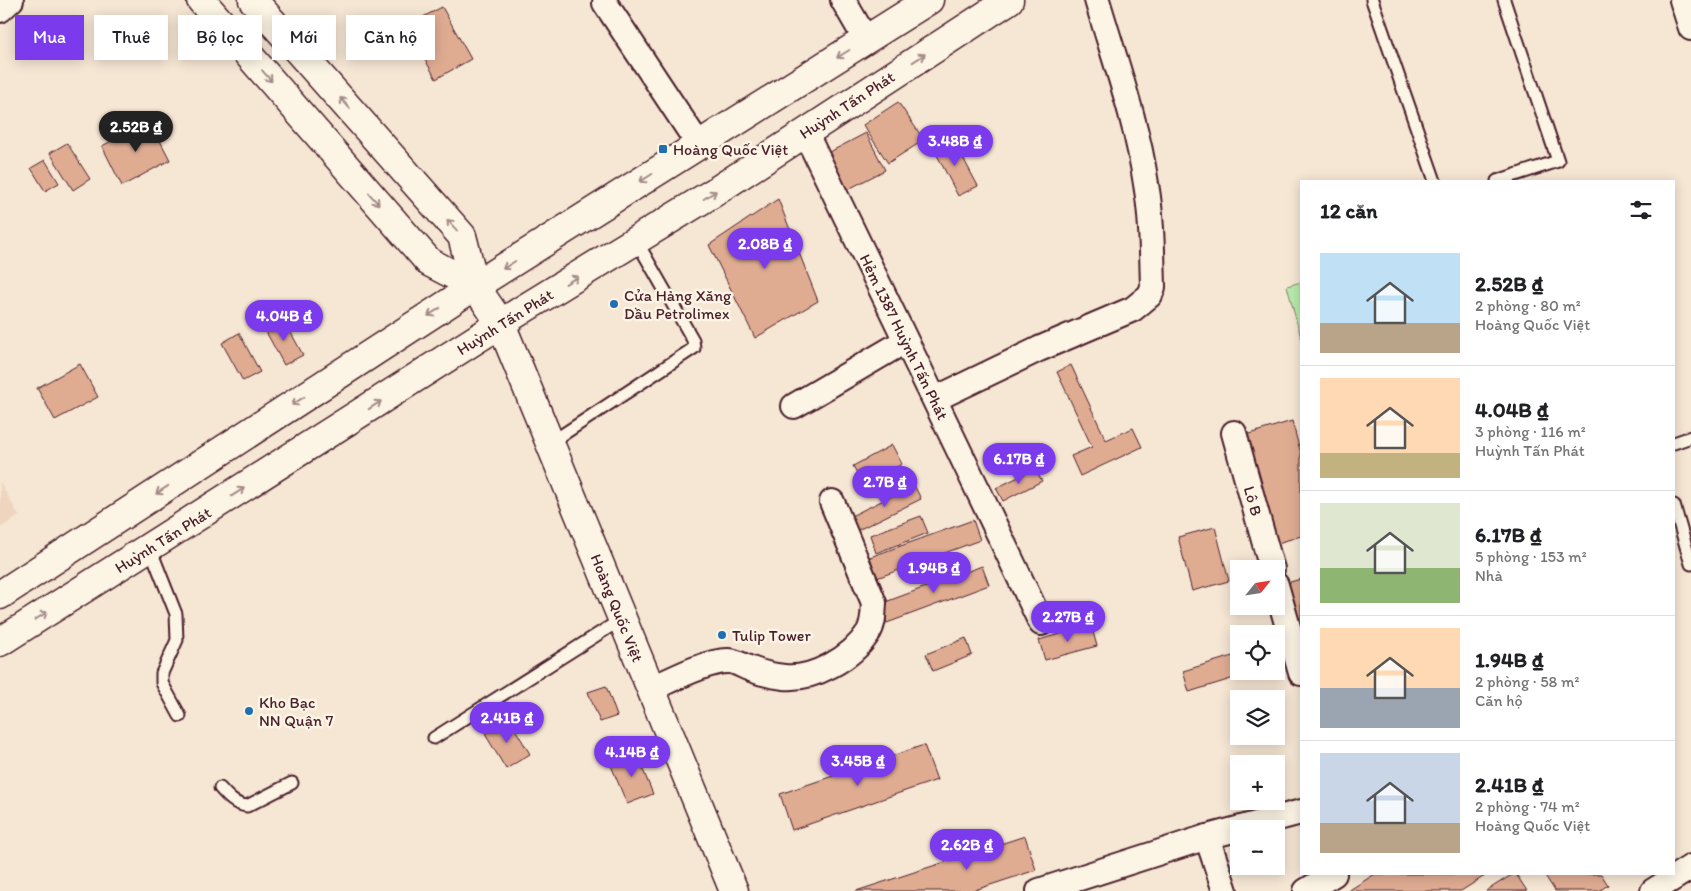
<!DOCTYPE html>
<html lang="vi">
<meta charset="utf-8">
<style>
body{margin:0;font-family:Itim,sans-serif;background:#f2f2f2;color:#202124;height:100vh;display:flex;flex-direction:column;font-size:19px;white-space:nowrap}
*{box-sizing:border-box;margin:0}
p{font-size:16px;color:#757577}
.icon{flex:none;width:28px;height:28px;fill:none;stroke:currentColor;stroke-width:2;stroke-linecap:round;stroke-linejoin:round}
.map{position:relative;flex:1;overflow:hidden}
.side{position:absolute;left:1300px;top:180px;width:375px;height:695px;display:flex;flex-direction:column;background:#fff;border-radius:0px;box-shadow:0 2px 12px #0003}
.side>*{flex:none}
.banner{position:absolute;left:15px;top:15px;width:475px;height:45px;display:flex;gap:10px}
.needle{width:32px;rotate:60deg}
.buttons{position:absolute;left:1230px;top:560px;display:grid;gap:10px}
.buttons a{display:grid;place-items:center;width:55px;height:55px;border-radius:0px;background:#fff;box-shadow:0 2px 12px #0003;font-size:25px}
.price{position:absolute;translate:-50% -42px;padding:0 11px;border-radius:18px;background:#7c3aed;color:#fff;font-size:16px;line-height:32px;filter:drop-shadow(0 1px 2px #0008)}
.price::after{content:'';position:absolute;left:50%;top:30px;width:15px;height:11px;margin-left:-8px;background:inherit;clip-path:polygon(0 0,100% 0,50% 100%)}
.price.current{background:#222;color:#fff}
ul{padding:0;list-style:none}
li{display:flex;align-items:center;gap:15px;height:125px;padding:0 20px}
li+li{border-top:1px solid #e0e0e0}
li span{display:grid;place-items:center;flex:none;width:140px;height:100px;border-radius:0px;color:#555}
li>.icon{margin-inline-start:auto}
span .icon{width:60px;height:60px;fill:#fffc;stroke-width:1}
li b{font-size:21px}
h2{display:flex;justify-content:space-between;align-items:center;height:60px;padding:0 20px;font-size:21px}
.pill{padding:0 18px;border-radius:0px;background:#fff;box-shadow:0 2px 12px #0003;font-size:18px;line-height:45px}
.pill.current{background:#7c3aed;color:#fff}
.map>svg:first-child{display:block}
</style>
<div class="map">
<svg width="1691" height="891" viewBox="0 0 1691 891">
<rect width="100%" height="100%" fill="#f6e6d4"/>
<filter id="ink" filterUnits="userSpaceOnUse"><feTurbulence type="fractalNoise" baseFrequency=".02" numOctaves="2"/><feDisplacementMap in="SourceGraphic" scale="10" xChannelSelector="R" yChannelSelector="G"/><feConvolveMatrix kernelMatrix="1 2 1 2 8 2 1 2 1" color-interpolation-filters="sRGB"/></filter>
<g filter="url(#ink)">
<polygon fill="#efd5c0" points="0,482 19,516 0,528"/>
<polygon fill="#b8ebab" stroke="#81856b" points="1301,282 1301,338 1287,286"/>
<g fill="#dfac92" stroke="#4a1f2b">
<polygon points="442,7 471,59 436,79 406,26"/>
<polygon points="898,102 924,140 888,163 863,125"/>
<polygon points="150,121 170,160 122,186 102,146"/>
<polygon points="866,133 885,170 843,192 824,155"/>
<polygon points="952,137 978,186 958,196 933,147"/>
<polygon points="67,143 90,179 73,190 50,153"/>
<polygon points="45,160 59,183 45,191 31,168"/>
<polygon points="778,199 818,301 755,338 709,245"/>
<polygon points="283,318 303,355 284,365 264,328"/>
<polygon points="239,333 260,372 243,381 222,343"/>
<polygon points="80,364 98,397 55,420 37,388"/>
<polygon points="1071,365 1106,440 1133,428 1142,447 1080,476 1071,456 1092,447 1057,372"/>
<polygon points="1292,421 1301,454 1301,536 1271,545 1239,437"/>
<polygon points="892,445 902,464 864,485 853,466"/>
<polygon points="1035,469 1042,481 1003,501 996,488"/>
<polygon points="914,485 921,499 856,531 849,517"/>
<polygon points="921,516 928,533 876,553 870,535"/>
<polygon points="973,520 980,540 877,578 870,557"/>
<polygon points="1215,527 1229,581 1192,591 1178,537"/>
<polygon points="982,566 989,585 887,623 880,604"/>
<polygon points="1301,579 1301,652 1283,584"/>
<polygon points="1091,625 1097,646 1045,660 1039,640"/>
<polygon points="966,638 972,655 933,671 926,654"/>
<polygon points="1239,654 1239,671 1257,671 1189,692 1183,671"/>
<polygon points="606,686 617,716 600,722 588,692"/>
<polygon points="509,719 530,754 506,769 485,734"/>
<polygon points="924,745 937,780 792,830 780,794"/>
<polygon points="636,753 653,794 627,804 610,763"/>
<polygon points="1025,836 1036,870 972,891 856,891"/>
<polygon points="1375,874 1488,874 1461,891 1348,891"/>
<polygon points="1513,874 1516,874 1527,891 1486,891"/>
<polygon points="1544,874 1601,874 1608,885 1599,891 1555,891"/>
</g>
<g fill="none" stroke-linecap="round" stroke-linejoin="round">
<defs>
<g id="lane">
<polyline points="1372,0 1435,181"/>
<polyline points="1497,181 1558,161 1504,0"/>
<polyline points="550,443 694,348 693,340 636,240"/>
<polyline points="1674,443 1691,437"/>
<polyline points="1674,505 1691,564"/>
<polyline points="150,548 176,614 177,640 162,673 162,683 180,716"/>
<polyline points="434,738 622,619"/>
<path d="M 220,788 C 228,797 235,805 247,806 L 292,783"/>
</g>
<g id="street">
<polyline points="843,0 866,40"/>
<polyline points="1682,0 1691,28"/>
<polyline points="605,3 699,145"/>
<polyline points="0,10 11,0"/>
<path d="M 805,132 C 884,296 964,459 1041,623"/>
<path d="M 935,399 L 1039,349 L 1133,309 L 1150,295 L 1153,287 C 1152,253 1152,218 1146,184 C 1137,122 1115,61 1097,0"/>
<polyline points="794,406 905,341"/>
<polyline points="1234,433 1272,569"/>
<polyline points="1276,585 1301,673"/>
<path d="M 651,689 C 670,680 709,660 729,661 C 736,661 744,667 751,669 C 761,673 774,676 784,677 C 813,680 852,658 868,633 C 874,624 873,614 874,603 L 832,502"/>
<polyline points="1207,837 1225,891"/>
<polyline points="1039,891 1207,837 1301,812"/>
<polyline points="1306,891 1334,874"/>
<polyline points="1653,891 1691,867"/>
</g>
<g id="secondary">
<polyline points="201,0 429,262 475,286"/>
<polyline points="253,0 462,236 475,286"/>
<polyline points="501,324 734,891"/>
</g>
<g id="primary">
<polyline points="475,286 501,324"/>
<polyline points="0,595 475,286 929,0"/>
<polyline points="0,642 522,310 713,193 1009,0"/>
</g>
</defs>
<use href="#lane" stroke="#4a1f2b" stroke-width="15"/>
<use href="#street" stroke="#4a1f2b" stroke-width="28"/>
<use href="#secondary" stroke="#4a1f2b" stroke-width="31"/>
<use href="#primary" stroke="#4a1f2b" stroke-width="31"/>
<use href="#lane" stroke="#fcf5e5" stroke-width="11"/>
<use href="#street" stroke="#fcf5e5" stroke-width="24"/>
<use href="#secondary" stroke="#fcf5e5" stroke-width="28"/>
<use href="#primary" stroke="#fcf5e5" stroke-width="28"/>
</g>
<defs><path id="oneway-shaft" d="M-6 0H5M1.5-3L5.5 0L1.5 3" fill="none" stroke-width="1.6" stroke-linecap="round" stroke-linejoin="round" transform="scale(1.25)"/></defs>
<g stroke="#a38a88">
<use href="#oneway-shaft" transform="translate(843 54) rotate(148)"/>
<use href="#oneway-shaft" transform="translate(919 58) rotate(-33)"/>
<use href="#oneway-shaft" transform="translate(267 76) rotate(49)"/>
<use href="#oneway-shaft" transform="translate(345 103) rotate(-132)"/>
<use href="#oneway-shaft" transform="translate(646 178) rotate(148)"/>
<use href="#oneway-shaft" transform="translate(710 195) rotate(-32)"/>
<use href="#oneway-shaft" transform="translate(374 199) rotate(49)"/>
<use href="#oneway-shaft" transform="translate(452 225) rotate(-132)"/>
<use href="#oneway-shaft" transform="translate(509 265) rotate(148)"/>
<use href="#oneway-shaft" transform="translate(572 280) rotate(-31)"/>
<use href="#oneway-shaft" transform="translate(434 312) rotate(147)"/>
<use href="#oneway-shaft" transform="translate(298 401) rotate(147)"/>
<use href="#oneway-shaft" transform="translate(375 405) rotate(-33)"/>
<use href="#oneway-shaft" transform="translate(162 490) rotate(147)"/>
<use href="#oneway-shaft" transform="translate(238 492) rotate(-33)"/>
<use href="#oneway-shaft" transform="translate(41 616) rotate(-32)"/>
</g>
</g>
<g fill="#1f6fb2" stroke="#fcf5e5" stroke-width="2">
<rect x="658" y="144" width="10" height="10" rx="2.5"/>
<circle cx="614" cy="304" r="5"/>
<circle cx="722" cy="635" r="5"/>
<circle cx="249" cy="711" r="5"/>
</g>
<g text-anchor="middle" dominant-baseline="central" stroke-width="5" stroke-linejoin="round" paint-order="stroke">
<g font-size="16" fill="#4a1f2b" stroke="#fcf5e5">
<text transform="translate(847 105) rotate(-33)">Huỳnh Tấn Phát</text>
<text transform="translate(505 322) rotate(-32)">Huỳnh Tấn Phát</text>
<text transform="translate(904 337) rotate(64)">Hẻm 1387 Huỳnh Tấn Phát</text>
<text transform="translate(1253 501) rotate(74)">Lô B</text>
<text transform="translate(163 540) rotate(-32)">Huỳnh Tấn Phát</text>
<text transform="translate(617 608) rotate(68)">Hoàng Quốc Việt</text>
</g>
<g font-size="16" fill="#4a1f2b" stroke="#fcf5e5" text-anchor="start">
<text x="673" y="149">Hoàng Quốc Việt</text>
<text x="624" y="295">Cửa Hàng Xăng<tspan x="624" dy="18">Dầu Petrolimex</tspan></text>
<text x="732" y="635">Tulip Tower</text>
<text x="259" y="702">Kho Bạc<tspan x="259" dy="18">NN Quận 7</tspan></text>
</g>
</g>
</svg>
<div class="buttons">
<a><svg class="needle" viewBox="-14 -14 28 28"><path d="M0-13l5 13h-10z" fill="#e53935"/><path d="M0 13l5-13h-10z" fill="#757577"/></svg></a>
<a><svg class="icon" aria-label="locate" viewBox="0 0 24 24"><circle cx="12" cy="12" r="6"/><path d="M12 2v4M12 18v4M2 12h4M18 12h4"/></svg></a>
<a><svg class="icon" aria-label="layers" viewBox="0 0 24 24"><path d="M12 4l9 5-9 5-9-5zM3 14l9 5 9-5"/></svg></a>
<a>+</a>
<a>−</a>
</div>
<b class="price current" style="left:136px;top:153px">2.52B ₫</b>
<b class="price" style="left:955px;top:167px">3.48B ₫</b>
<b class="price" style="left:765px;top:270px">2.08B ₫</b>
<b class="price" style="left:284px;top:342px">4.04B ₫</b>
<b class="price" style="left:1019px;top:485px">6.17B ₫</b>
<b class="price" style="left:885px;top:508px">2.7B ₫</b>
<b class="price" style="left:934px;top:594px">1.94B ₫</b>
<b class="price" style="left:1068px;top:643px">2.27B ₫</b>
<b class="price" style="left:507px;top:744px">2.41B ₫</b>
<b class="price" style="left:632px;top:778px">4.14B ₫</b>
<b class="price" style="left:858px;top:787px">3.45B ₫</b>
<b class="price" style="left:967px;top:871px">2.62B ₫</b>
<div class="banner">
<a class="pill current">Mua</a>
<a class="pill">Thuê</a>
<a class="pill">Bộ lọc</a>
<a class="pill">Mới</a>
<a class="pill">Căn hộ</a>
</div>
<section class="side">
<h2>12 căn<svg class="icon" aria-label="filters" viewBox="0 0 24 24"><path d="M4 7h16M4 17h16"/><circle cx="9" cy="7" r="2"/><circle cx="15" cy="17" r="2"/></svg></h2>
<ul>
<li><span style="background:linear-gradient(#bfe0f5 70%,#b9a48a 0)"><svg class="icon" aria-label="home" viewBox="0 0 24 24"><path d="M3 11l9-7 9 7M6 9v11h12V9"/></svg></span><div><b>2.52B ₫</b><p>2 phòng · 80 m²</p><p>Hoàng Quốc Việt</p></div></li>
<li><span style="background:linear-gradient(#ffd9b3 75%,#c2b280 0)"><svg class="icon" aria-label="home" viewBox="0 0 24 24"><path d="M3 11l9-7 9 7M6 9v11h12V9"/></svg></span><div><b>4.04B ₫</b><p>3 phòng · 116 m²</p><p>Huỳnh Tấn Phát</p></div></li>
<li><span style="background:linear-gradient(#dfe7d0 65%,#8fb573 0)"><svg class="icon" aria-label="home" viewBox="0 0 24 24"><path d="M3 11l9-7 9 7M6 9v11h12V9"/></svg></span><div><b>6.17B ₫</b><p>5 phòng · 153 m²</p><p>Nhà</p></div></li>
<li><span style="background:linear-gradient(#ffd9b3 60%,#9aa5b1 0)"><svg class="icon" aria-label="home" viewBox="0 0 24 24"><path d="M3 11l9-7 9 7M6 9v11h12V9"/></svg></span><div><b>1.94B ₫</b><p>2 phòng · 58 m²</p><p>Căn hộ</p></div></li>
<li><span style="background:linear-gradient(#c9d6e8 70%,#b9a48a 0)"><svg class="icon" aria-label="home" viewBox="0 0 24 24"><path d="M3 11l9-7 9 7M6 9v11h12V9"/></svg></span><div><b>2.41B ₫</b><p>2 phòng · 74 m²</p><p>Hoàng Quốc Việt</p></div></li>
</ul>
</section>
</div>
